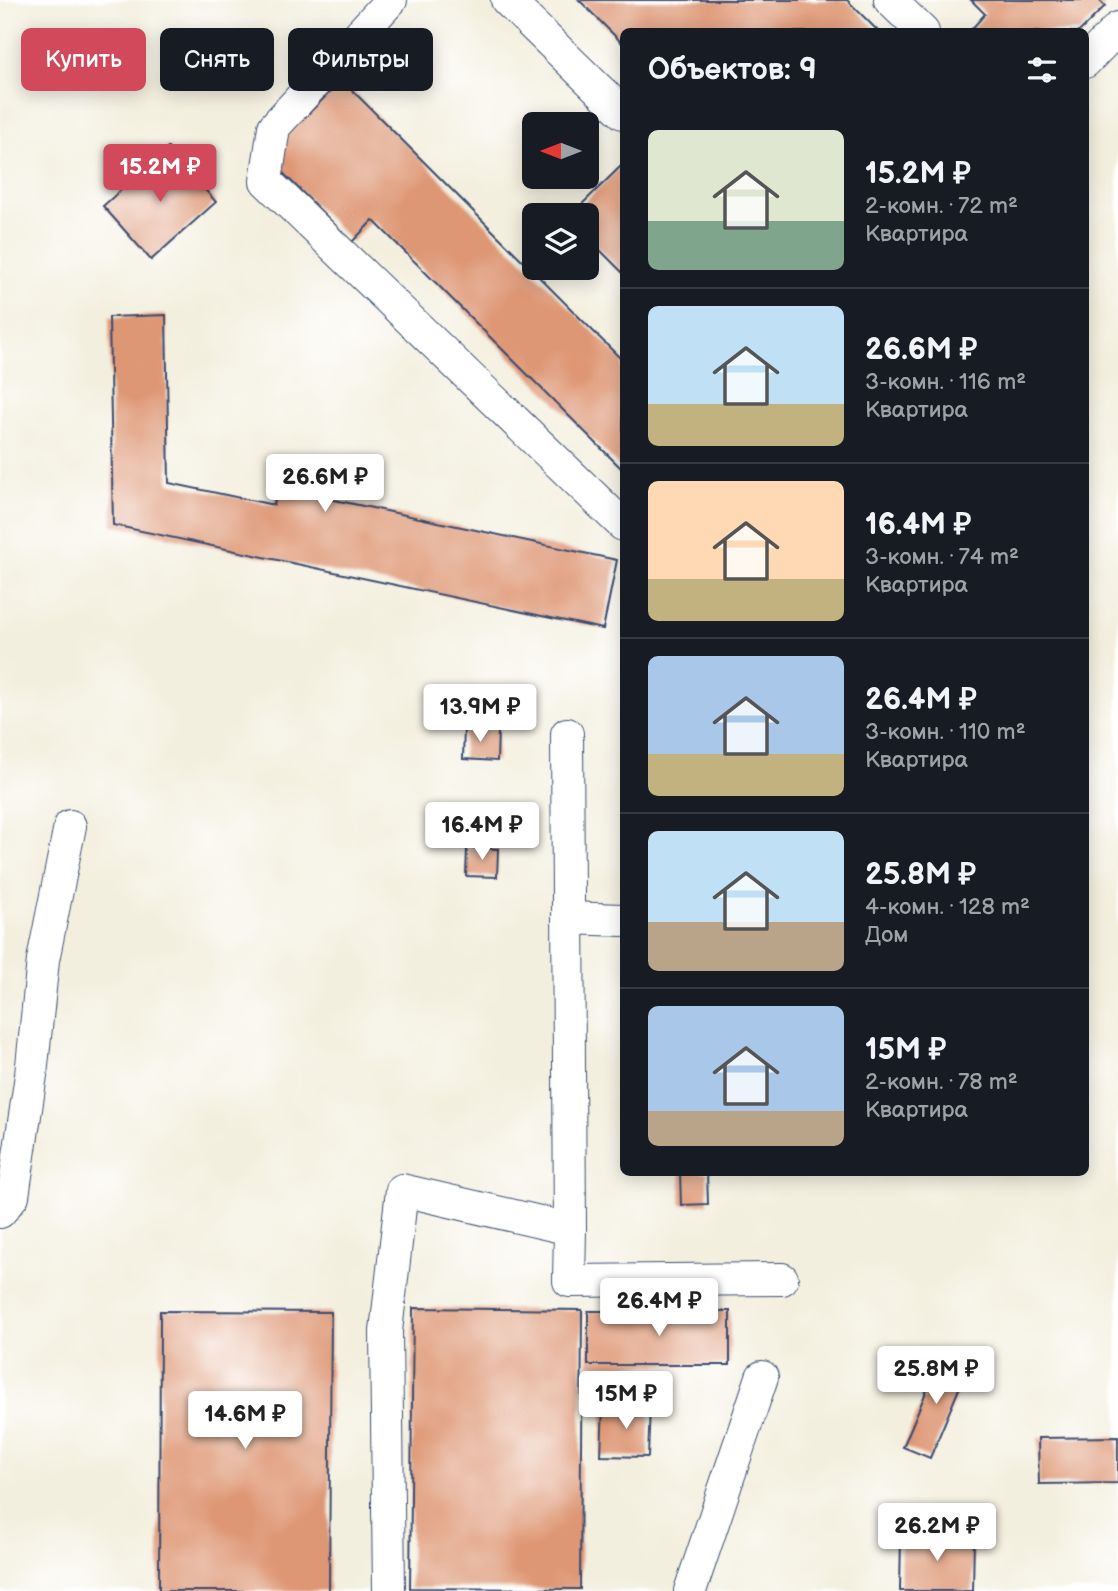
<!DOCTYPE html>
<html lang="ru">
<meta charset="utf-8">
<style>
body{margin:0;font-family:"Balsamiq Sans",sans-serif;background:#20242c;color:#f1f3f6;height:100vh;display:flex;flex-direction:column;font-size:26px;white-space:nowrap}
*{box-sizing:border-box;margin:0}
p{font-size:23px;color:#9ea1a6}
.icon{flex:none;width:38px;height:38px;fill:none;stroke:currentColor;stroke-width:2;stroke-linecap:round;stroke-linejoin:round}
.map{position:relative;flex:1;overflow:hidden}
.side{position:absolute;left:620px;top:28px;width:469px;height:1148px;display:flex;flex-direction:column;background:#171b24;border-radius:10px;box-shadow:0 4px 18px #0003}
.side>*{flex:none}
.hud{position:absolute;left:21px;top:28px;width:494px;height:63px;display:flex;gap:14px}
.needle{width:46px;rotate:270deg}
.tools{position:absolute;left:522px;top:112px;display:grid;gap:14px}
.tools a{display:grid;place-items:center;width:77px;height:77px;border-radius:10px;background:#171b24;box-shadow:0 4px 18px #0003;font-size:35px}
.price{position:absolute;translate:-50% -60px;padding:0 16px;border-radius:7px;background:#fff;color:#222;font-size:23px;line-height:46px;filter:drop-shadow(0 2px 4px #0008)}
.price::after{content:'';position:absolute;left:50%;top:42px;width:21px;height:16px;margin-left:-10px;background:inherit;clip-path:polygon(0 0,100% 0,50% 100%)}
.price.active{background:#d1495b;color:#fff}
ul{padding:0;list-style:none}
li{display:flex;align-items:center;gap:21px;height:175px;padding:0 28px}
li+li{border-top:2px solid #363941}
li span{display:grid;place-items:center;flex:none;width:196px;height:140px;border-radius:10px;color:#555}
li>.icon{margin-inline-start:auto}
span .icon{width:84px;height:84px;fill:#fffc;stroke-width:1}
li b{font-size:30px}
h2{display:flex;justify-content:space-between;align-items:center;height:84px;padding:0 28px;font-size:30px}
.tag{padding:0 24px;border-radius:10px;background:#171b24;box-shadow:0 4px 18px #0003;font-size:24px;line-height:63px}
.tag.active{background:#d1495b;color:#fff}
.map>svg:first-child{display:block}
</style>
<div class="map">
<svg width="1118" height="1591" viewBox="0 0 1118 1591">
<rect width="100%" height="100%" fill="#fff"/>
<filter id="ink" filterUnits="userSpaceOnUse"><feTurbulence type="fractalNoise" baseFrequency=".0143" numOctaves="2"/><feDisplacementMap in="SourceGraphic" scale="14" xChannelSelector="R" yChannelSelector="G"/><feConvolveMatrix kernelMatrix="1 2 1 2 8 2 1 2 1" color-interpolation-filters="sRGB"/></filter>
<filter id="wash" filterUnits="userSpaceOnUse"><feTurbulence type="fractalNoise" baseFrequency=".00686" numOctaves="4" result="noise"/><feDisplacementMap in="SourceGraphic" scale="28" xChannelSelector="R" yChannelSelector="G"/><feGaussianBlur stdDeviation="1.57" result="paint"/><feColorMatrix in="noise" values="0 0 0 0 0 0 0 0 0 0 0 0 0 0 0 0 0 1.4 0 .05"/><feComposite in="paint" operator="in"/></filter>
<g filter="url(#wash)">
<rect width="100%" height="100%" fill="#f3efde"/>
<g id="blocks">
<g fill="#de9775">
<polygon points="579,0 847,0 879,32 623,32 623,44"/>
<polygon points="971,0 1099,0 1105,6 1079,32 969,32 985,14"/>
<polygon points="342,80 623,361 623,470 373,220 352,242 266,156"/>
<polygon points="168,148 216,202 151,260 103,206"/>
<polygon points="623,164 623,273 586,236 586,215 571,215"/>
<polygon points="166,315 169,483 274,505 278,488 617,560 603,629 113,525 109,317"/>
<polygon points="464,727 498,729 497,761 463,759"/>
<polygon points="467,848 498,849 497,877 466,876"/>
<polygon points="680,1172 707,1172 708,1204 681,1205"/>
<polygon points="413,1308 582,1310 580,1589 410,1588"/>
<polygon points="160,1311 331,1312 329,1591 159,1591"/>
<rect x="588" y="1311" width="142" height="54"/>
<polygon points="942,1354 969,1365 930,1458 903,1447"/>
<polygon points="603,1405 650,1406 648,1457 601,1456"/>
<polygon points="1118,1437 1118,1483 1039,1484 1038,1438"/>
<polygon points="901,1535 974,1537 973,1591 900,1591"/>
</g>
</g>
</g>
<g filter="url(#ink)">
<use href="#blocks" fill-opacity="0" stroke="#3b4c71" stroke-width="2"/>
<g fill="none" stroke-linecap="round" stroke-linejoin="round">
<defs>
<g id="minor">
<polyline points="391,0 274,127 266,181 623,525"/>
<polyline points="507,0 623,113"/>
<polyline points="890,0 923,32"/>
<polyline points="1085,62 1118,28"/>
<polyline points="568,918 623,920"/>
<polyline points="0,1212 13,1196 31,1075 43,960 70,826"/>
<polyline points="570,1229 569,1281 782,1279"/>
<polyline points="389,1591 386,1331 402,1190 570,1229 567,734"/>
<polyline points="690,1591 762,1377"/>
</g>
</defs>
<use href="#minor" stroke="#3b4c71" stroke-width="34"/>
<use href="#minor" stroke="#fff" stroke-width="32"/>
</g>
</g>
</svg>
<div class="tools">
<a><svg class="needle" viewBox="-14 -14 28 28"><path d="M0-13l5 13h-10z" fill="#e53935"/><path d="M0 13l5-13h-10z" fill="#9ea1a6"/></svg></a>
<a><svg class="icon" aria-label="layers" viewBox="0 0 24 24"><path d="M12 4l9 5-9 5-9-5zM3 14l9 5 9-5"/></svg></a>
</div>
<b class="price active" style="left:160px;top:204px">15.2M ₽</b>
<b class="price" style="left:325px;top:514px">26.6M ₽</b>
<b class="price" style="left:480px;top:744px">13.9M ₽</b>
<b class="price" style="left:482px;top:862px">16.4M ₽</b>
<b class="price" style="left:659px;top:1338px">26.4M ₽</b>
<b class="price" style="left:936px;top:1406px">25.8M ₽</b>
<b class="price" style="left:626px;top:1431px">15M ₽</b>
<b class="price" style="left:245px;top:1451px">14.6M ₽</b>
<b class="price" style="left:937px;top:1563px">26.2M ₽</b>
<div class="hud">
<a class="tag active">Купить</a>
<a class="tag">Снять</a>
<a class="tag">Фильтры</a>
</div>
<section class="side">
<h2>Объектов: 9<svg class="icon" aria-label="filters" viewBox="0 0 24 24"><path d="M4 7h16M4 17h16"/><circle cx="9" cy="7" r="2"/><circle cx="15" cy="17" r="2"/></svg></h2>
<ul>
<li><span style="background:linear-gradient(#dfe7d0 65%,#7fa58c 0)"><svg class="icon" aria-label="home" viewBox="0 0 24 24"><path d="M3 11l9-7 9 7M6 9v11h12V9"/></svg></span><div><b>15.2M ₽</b><p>2-комн. · 72 m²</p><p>Квартира</p></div></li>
<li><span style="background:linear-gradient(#bfe0f5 70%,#c2b280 0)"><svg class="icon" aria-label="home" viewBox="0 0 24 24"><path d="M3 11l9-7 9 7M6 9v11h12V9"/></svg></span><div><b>26.6M ₽</b><p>3-комн. · 116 m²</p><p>Квартира</p></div></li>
<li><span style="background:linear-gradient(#ffd9b3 70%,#c2b280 0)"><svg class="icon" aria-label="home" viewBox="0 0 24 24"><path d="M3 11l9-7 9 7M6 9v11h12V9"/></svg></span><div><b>16.4M ₽</b><p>3-комн. · 74 m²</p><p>Квартира</p></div></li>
<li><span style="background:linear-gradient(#a9c7e8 70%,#c2b280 0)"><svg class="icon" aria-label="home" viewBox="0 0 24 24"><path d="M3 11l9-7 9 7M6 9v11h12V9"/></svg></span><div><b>26.4M ₽</b><p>3-комн. · 110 m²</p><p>Квартира</p></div></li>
<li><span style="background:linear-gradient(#bfe0f5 65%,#b9a48a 0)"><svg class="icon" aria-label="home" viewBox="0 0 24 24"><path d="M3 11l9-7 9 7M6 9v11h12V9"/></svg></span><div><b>25.8M ₽</b><p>4-комн. · 128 m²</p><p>Дом</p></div></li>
<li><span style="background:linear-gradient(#a9c7e8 75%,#b9a48a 0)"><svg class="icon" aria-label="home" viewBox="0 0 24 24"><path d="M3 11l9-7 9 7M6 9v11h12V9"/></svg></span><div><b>15M ₽</b><p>2-комн. · 78 m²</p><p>Квартира</p></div></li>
</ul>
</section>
</div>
